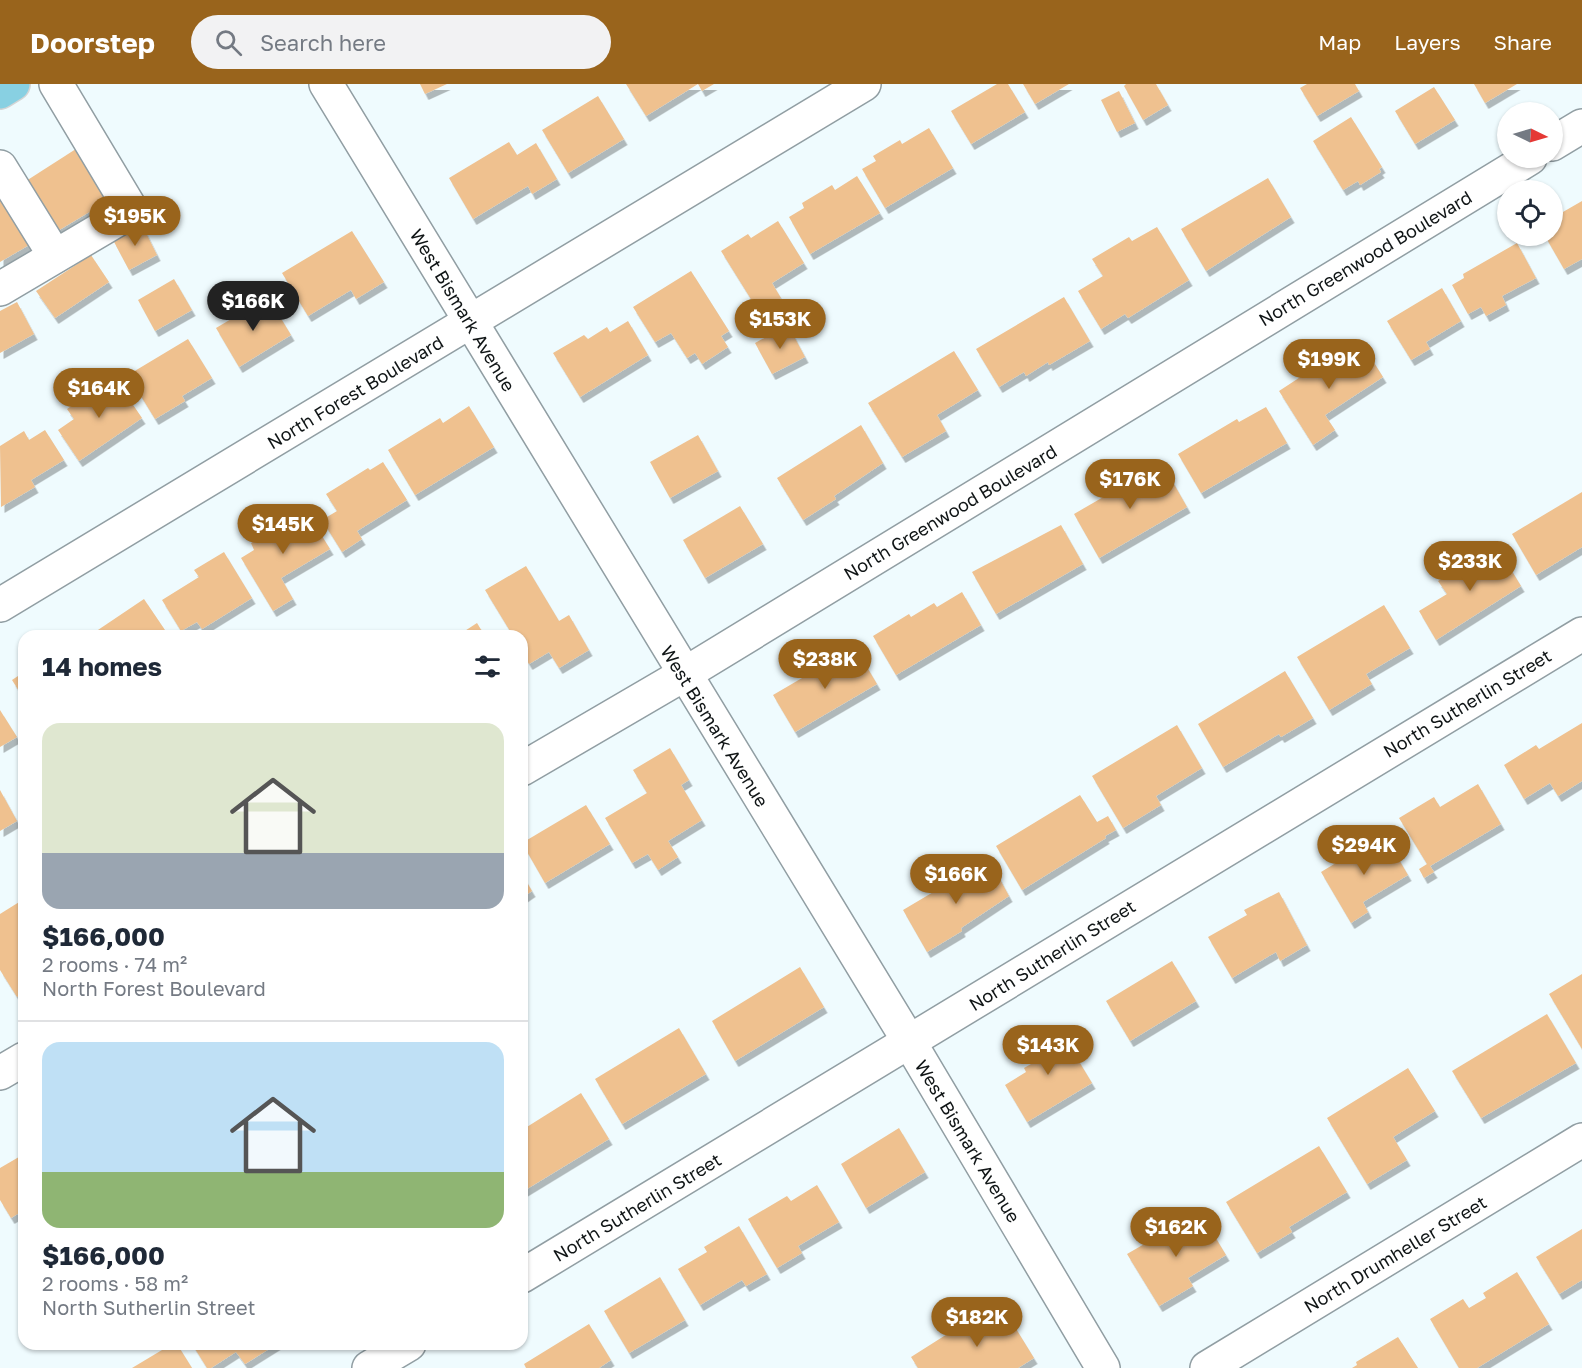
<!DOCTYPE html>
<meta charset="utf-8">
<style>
body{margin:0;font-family:"Golos Text",sans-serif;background:#f2f2f3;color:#1f2937;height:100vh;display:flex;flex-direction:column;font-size:22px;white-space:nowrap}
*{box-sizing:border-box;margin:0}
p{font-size:20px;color:#747a83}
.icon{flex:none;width:33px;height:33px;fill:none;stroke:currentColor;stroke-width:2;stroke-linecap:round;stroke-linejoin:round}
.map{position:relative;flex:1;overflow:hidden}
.details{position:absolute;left:18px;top:546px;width:510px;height:720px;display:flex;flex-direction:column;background:#fff;border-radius:18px;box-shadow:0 2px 4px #0004}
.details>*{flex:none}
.needle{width:39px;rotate:95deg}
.buttons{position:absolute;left:1497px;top:18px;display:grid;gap:12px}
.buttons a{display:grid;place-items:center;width:66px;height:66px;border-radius:50%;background:#fff;box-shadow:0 2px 4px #0004;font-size:30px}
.price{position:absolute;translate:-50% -51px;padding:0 14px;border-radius:21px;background:#99641c;color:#fff;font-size:20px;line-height:39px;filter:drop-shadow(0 2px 3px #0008)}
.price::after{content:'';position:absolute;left:50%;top:36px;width:18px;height:14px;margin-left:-9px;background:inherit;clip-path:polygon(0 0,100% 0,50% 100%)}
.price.selected{background:#222;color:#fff}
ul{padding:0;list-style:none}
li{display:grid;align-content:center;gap:12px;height:318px;padding:0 24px}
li+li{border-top:2px solid #e0e1e3}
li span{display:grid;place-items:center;height:186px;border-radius:18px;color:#555}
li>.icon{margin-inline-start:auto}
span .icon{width:108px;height:108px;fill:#fffc;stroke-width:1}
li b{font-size:26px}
h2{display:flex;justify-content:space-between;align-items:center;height:72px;padding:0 24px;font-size:26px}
header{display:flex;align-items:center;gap:36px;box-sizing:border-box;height:84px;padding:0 30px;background:#99641c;color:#fff}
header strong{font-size:28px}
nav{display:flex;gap:33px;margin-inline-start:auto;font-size:21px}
.search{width:420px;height:54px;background:#f2f2f3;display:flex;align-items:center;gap:15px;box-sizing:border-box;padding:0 21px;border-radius:33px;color:#747a83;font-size:22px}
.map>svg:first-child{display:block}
</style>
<header>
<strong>Doorstep</strong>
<div class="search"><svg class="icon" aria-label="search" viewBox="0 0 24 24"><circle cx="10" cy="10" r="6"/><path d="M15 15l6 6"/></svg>Search here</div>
<nav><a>Map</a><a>Layers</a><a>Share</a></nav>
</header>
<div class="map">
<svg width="1582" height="1284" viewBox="0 0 1582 1284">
<defs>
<filter id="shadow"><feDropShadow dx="3.5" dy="6" stdDeviation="0" flood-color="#0004"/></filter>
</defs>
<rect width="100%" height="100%" fill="#effbfe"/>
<g fill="#efc18f" filter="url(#shadow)">
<polygon points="420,0 447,0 425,10"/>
<polygon points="626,0 714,0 702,7 698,0 646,32"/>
<polygon points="997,0 1008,0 1025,28 971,60 951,27"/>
<polygon points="1023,0 1069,0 1035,20"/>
<polygon points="1126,0 1156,0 1168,21 1143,36 1124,2"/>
<polygon points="1307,0 1355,0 1359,7 1317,32 1300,4"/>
<polygon points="1474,0 1517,0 1485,19"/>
<polygon points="1434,3 1455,36 1415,60 1395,27"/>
<polygon points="1119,7 1135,39 1117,48 1101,16"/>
<polygon points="598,12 624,55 568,89 542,46"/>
<polygon points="1351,33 1382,83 1379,85 1381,88 1360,101 1358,97 1343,106 1313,57"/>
<polygon points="929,44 953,84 885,124 862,85 876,77 873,72 900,56 902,60"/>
<polygon points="509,58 517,71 536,59 557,95 532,110 528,102 473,135 449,94"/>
<polygon points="79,63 111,115 56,148 26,97"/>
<polygon points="857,92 880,129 810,170 789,133 804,124 802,119 832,101 835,106"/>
<polygon points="1268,94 1291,133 1206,187 1181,145"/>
<polygon points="0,112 29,161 0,178"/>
<polygon points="1582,117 1582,175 1564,185 1545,152 1552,152 1552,139 1558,136 1556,132"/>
<polygon points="778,137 804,179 772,199 781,214 759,228 721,167 748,150 751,154"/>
<polygon points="142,141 157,171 129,186 113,156"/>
<polygon points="1157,143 1189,196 1128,234 1125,230 1101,245 1078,207 1103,192 1092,175 1129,153 1132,157"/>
<polygon points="352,147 384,198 356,215 351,206 308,232 282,189"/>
<polygon points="1517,159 1536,194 1502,212 1506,221 1486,232 1481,223 1468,230 1452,201 1464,194 1463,190"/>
<polygon points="91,171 109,198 55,234 36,207"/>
<polygon points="691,187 729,247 721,252 728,263 702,280 695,269 687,274 671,249 655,258 633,223"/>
<polygon points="174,195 192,226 155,247 138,216"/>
<polygon points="1442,204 1461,237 1426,258 1430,265 1411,276 1387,237"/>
<polygon points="268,213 291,251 239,283 216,244"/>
<polygon points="1064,213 1090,257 1049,281 1048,278 1026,292 1024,288 999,303 976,265"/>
<polygon points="17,218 34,250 0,269 0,227"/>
<polygon points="628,237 648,271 580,313 553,269 584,251 588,255 607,243 610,248"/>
<polygon points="788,241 805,273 772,290 755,259"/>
<polygon points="188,255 212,294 182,312 185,317 155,335 128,291"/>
<polygon points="1361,258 1383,293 1325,331 1335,346 1313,361 1279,307 1334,271 1336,274"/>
<polygon points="954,267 978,306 937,331 946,347 902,373 868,319"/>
<polygon points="114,293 142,334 79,377 58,346 74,335 67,325"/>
<polygon points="469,322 494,363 415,411 388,366 440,334 443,339"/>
<polygon points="1266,323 1287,359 1201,409 1178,370 1237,335 1239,338"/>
<polygon points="861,341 883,379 834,412 836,415 803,436 777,394"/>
<polygon points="45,346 64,376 31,396 35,403 1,423 0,362 24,347 29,356"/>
<polygon points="698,351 718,387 670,414 650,378"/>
<polygon points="383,378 407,416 357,447 362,455 342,468 322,436 337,427 326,410 368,384 370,386"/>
<polygon points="1162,379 1187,423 1099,474 1074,430"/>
<polygon points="1582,408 1582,463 1536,491 1512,450"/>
<polygon points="740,422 763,460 705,494 683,456"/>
<polygon points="307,428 330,465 281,494 293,515 273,527 241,474 254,466 251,459 259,454 255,448 280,434 284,441"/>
<polygon points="1061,441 1083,480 996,530 972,488"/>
<polygon points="1496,461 1521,502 1436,556 1419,527 1447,510 1438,497"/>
<polygon points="224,468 252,514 202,545 197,538 181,547 162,516 199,493 194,486"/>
<polygon points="526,482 559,537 569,531 589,566 559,584 549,568 529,580 522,568 522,552 513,552 485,506"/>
<polygon points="962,508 981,541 896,591 873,552 909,530 911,533 934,519 937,523"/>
<polygon points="144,515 169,552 94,552 92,550"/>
<polygon points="1384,521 1410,564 1366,590 1372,600 1329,626 1297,573"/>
<polygon points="477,539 485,552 457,552"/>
<polygon points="855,563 877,600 795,648 773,611"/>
<polygon points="1285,587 1313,634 1281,653 1279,650 1223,683 1198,640"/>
<polygon points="24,588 24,615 12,596"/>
<polygon points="0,626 17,653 0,663"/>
<polygon points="1582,639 1582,697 1558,712 1550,699 1524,715 1504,681 1536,661 1539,665"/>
<polygon points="1177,641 1202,684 1156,712 1161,721 1123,744 1092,692"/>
<polygon points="670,664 689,696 681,701 702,736 668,757 678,773 658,786 648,770 632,779 605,734 647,709 633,686"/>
<polygon points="1478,700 1501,740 1430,782 1434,788 1424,794 1419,785 1427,780 1399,734 1434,713 1440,723"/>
<polygon points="0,706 17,737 0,747"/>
<polygon points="1080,711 1097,738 1108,732 1116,746 1105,752 1106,754 1022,806 996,762"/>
<polygon points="586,721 610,760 545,799 522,759"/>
<polygon points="1384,750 1408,791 1363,818 1368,828 1351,839 1321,788"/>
<polygon points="989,775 1009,812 961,844 962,847 927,868 903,826"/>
<polygon points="522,790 532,807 522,814"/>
<polygon points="1279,808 1307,861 1280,877 1276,868 1232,894 1208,853 1247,831 1244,826"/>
<polygon points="24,815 24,908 17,913 0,886 0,830"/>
<polygon points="1172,877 1196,917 1130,957 1106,917"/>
<polygon points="800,883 824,923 735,977 712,937"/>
<polygon points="1582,890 1582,965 1549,910"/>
<polygon points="1547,930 1576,979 1481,1034 1452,987"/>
<polygon points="1057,941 1092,999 1027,1038 1005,1001 1026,988 1024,984 1038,976 1028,958"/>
<polygon points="679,944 706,990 622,1040 595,995"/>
<polygon points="1408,984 1435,1027 1393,1053 1407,1076 1367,1100 1327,1034"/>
<polygon points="581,1009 609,1055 522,1108 522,1046"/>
<polygon points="899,1044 925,1088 866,1124 841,1080"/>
<polygon points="1319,1062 1347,1108 1289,1143 1292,1148 1257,1169 1226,1118"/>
<polygon points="24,1070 24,1126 11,1134 0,1116 0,1084"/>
<polygon points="817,1101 839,1138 798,1162 802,1169 777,1184 748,1135 787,1112 791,1117"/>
<polygon points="1200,1128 1226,1171 1188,1194 1193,1202 1159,1222 1127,1170"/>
<polygon points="739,1142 767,1190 746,1202 742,1196 700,1221 678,1185 707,1168 704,1163"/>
<polygon points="1582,1145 1582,1196 1559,1210 1536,1173"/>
<polygon points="1517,1188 1549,1240 1477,1284 1459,1284 1430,1235 1463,1215 1469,1224 1486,1214 1483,1209"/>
<polygon points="660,1193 685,1236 629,1269 604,1227"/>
<polygon points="982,1228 993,1245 1010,1235 1034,1274 1018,1284 918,1284 911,1273"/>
<polygon points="589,1240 611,1276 599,1284 526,1284 524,1280"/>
<polygon points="1398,1253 1418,1284 1352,1284 1357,1281 1356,1278"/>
<polygon points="172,1260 177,1260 192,1284 132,1284"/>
<polygon points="192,1260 277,1260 245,1280 236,1268 211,1284 207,1284"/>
</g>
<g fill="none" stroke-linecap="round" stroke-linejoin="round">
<defs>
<g id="minor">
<polyline points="326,0 910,959 1103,1284"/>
<polyline points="1552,60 1582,42"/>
<polyline points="0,83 55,172"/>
<polyline points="0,205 132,127 56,0"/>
<polyline points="0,521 864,0"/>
<polyline points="522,685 683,591 1530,74"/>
<polyline points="0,989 24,975"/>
<path d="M 522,1192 C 876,980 1227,762 1582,550"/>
<polyline points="369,1284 409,1260"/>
<polyline points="1207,1284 1582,1056"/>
</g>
<polyline id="major" points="0,8 13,0"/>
</defs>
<use href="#minor" stroke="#919ea3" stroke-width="36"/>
<use href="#major" stroke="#d4d5d5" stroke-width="36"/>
<use href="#minor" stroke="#fff" stroke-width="33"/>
<use href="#major" stroke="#88d0e2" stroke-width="33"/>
</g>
<g text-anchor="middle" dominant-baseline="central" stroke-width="5" stroke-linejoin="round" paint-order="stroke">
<g font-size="18" fill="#101516" stroke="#fff">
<text transform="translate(1365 174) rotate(-31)">North Greenwood Boulevard</text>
<text transform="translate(463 226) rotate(59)">West Bismark Avenue</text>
<text transform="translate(355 308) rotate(-31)">North Forest Boulevard</text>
<text transform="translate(950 428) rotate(-31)">North Greenwood Boulevard</text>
<text transform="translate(1467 619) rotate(-31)">North Sutherlin Street</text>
<text transform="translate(715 642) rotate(58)">West Bismark Avenue</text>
<text transform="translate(1052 871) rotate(-32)">North Sutherlin Street</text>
<text transform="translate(968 1057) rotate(59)">West Bismark Avenue</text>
<text transform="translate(637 1123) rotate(-31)">North Sutherlin Street</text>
<text transform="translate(1395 1170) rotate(-31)">North Drumheller Street</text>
</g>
</g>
</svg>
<div class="buttons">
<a><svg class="needle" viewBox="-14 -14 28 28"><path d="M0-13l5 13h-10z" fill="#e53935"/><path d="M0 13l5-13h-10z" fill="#747a83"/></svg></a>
<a><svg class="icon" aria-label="locate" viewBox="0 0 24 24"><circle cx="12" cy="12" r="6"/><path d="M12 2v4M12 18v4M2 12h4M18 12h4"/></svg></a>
</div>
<b class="price" style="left:135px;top:163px">$195K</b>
<b class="price selected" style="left:253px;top:248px">$166K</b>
<b class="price" style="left:780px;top:266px">$153K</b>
<b class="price" style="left:1329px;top:306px">$199K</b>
<b class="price" style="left:99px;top:335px">$164K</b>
<b class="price" style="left:1130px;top:426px">$176K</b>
<b class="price" style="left:283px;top:471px">$145K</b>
<b class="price" style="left:1470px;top:508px">$233K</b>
<b class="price" style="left:825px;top:606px">$238K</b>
<b class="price" style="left:1364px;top:792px">$294K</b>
<b class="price" style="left:956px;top:821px">$166K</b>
<b class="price" style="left:1048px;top:992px">$143K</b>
<b class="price" style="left:1176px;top:1174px">$162K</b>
<b class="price" style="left:977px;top:1264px">$182K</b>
<section class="details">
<h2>14 homes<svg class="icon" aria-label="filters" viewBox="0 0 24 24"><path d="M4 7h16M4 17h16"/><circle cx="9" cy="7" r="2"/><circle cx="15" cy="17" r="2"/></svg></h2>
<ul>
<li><span style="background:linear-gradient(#dfe7d0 70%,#9aa5b1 0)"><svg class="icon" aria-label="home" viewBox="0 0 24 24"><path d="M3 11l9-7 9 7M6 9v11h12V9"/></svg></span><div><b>$166,000</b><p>2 rooms · 74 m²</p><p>North Forest Boulevard</p></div></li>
<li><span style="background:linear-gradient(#bfe0f5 70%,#8fb573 0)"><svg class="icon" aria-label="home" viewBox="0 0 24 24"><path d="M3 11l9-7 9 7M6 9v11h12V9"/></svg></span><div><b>$166,000</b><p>2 rooms · 58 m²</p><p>North Sutherlin Street</p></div></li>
</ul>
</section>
</div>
